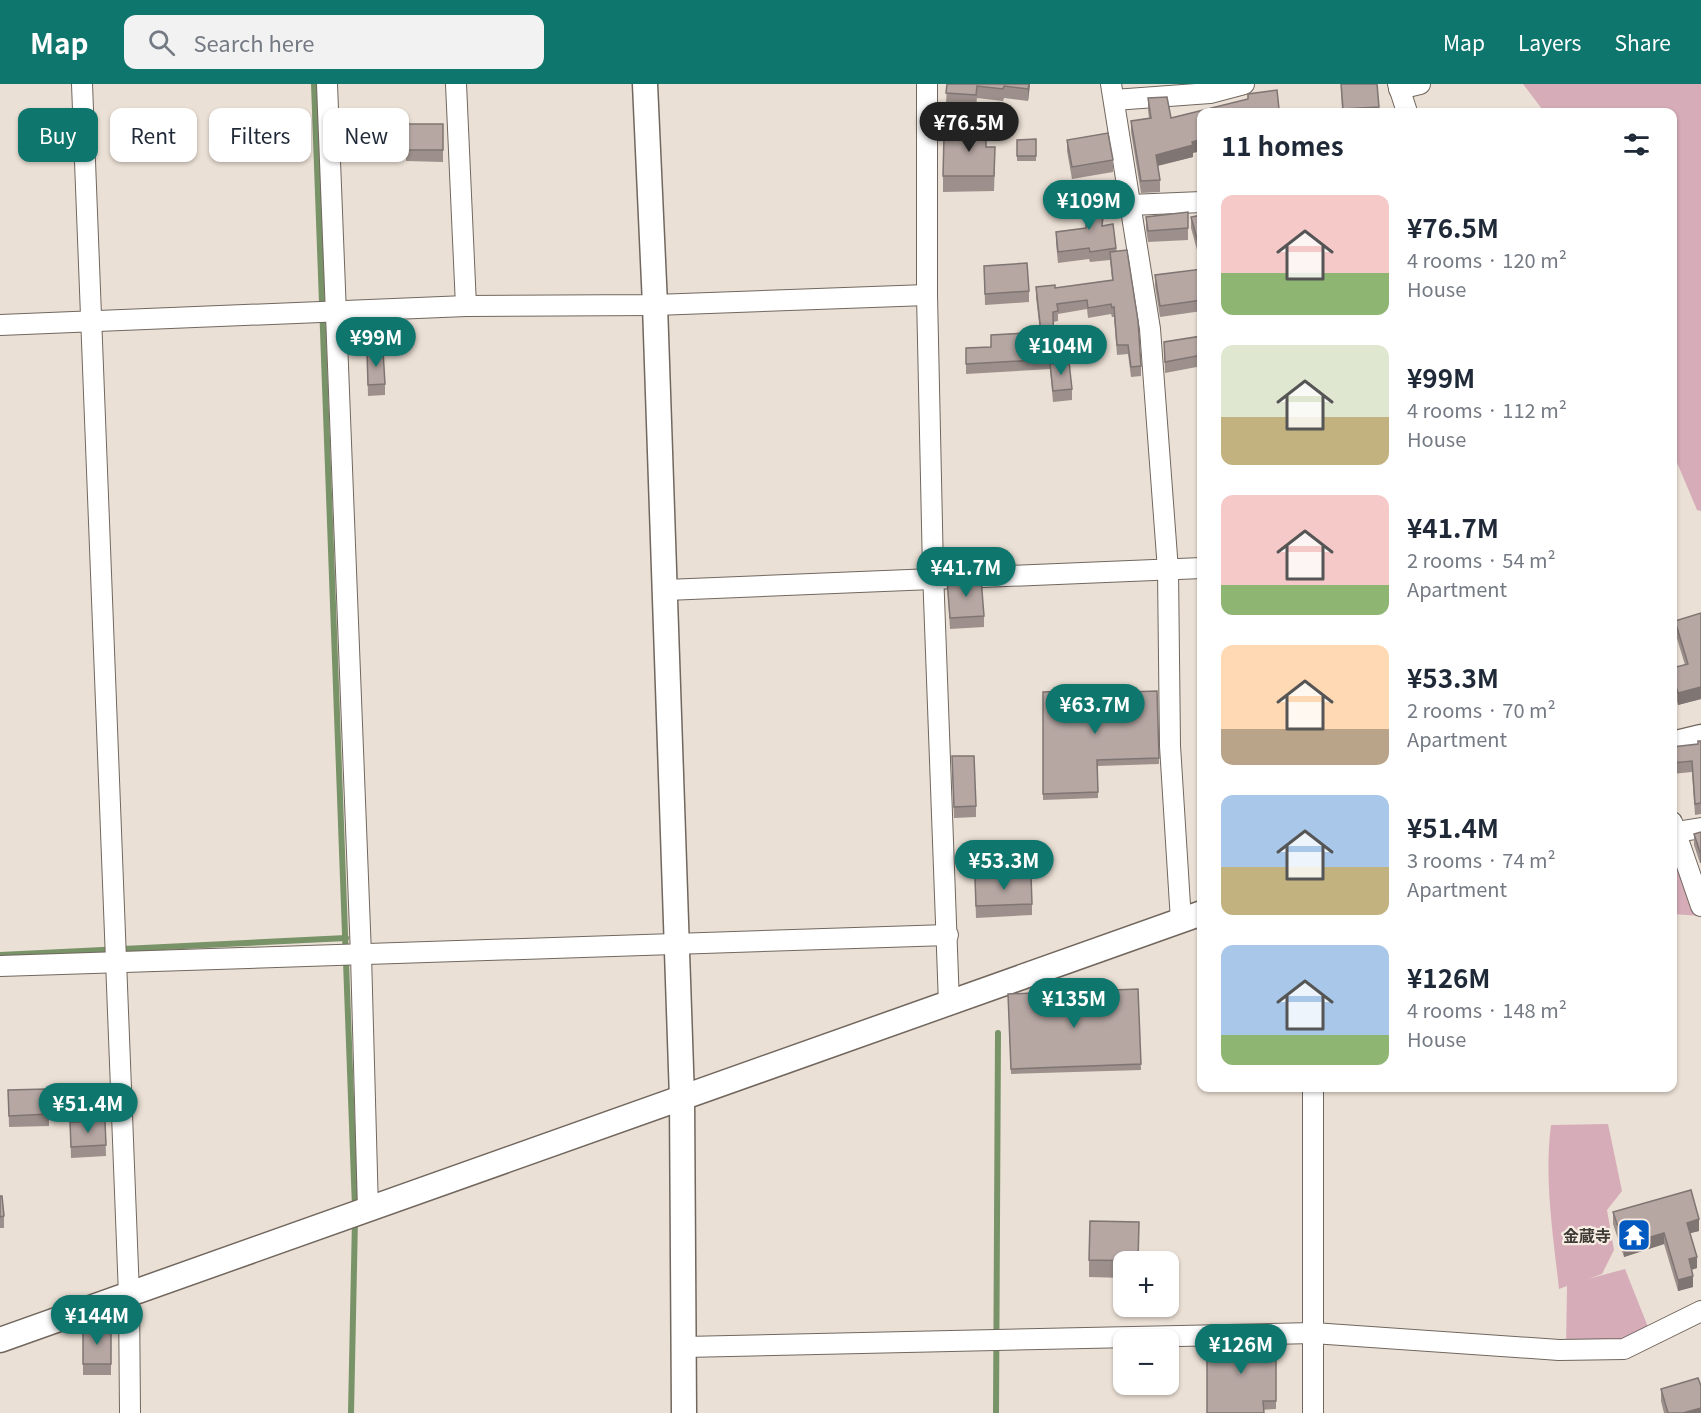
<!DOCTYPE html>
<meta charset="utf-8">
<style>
body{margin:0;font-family:Georgia,"Noto Sans JP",serif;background:#f2f2f3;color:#1f2937;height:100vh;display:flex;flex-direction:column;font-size:22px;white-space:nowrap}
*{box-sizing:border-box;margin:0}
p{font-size:20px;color:#747a83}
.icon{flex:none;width:33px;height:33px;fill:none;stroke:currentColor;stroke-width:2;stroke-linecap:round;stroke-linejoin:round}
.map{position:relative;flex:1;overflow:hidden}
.drawer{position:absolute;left:1197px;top:24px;width:480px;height:984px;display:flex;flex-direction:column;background:#fff;border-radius:12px;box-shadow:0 2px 4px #0004}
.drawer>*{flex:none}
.hud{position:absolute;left:18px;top:24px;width:570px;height:54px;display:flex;gap:12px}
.controls{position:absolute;left:1113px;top:1167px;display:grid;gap:12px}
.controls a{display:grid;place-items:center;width:66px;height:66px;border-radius:12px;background:#fff;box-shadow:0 2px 4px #0004;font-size:30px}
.price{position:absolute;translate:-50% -51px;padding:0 14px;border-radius:21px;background:#0f766e;color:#fff;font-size:20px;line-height:39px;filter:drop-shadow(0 2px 3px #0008)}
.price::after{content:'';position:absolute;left:50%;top:36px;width:18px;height:14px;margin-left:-9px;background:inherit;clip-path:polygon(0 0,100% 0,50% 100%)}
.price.selected{background:#222;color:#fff}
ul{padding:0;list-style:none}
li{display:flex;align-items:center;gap:18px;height:150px;padding:0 24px}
li span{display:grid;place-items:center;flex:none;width:168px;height:120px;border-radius:12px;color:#555}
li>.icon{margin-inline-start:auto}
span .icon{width:72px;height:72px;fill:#fffc;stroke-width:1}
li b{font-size:26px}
h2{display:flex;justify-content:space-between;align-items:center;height:72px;padding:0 24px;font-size:26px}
.chip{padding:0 21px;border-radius:12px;background:#fff;box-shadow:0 2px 4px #0004;font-size:21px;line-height:54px}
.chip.selected{background:#0f766e;color:#fff}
header{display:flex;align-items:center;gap:36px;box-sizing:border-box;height:84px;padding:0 30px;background:#0f766e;color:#fff}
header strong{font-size:28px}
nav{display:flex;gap:33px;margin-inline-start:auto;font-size:21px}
.search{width:420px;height:54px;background:#f2f2f3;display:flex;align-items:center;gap:15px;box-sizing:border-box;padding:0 21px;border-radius:12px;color:#747a83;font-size:22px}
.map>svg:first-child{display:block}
</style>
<header>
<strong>Map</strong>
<div class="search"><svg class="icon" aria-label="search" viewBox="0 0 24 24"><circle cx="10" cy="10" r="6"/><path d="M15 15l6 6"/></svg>Search here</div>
<nav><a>Map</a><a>Layers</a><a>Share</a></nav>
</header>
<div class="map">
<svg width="1701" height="1329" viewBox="0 0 1701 1329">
<rect width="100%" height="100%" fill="#ebe0d5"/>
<g fill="#d5acb8">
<polygon points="1523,0 1701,0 1701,427 1697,426 1673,369 1672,28 1542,28 1542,25"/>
<polygon points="1672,738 1701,822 1701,832 1673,830"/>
<path d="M 1608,1040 L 1622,1107 L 1607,1126 L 1614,1166 L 1602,1190 L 1588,1195 L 1625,1185 L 1650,1248 L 1624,1265 L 1566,1265 L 1567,1202 L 1559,1205 C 1553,1150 1544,1095 1551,1041 Z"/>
</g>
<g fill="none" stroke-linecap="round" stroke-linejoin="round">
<g stroke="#789367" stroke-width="6">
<polyline points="314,0 355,1124"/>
<polyline points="0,871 346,854"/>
<polyline points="351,1329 355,1135"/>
<polyline points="996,1329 998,949"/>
</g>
<defs>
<g id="minor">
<polyline points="82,0 129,1211 130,1329"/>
<polyline points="327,0 361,871 368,1126"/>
<polyline points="456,0 466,222"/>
<polyline points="927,0 927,211 933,487 949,920"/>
<polyline points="1111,0 1150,245 1168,486 1170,662 1181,837"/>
<polyline points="1398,0 1407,28"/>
<polyline points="1399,5 1420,0"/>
<polyline points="1114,16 1210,9 1244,0"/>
<polyline points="1130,121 1202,118"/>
<polyline points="0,241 466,222 655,221 927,211"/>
<polyline points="666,506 1202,484"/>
<polyline points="1672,738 1701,822"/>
<polyline points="1676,748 1701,744"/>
<polyline points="0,882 948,851"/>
<polyline points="685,1263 1313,1249 1559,1266 1624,1265 1701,1227"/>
<polyline points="1313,1329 1313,1004"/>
</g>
<g id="tertiary">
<polyline points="645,0 655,221 682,1014 684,1329"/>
<polyline points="1672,660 1701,653"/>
<polyline points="0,1256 1202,829"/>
</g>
</defs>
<use href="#minor" stroke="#71675e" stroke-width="22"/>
<use href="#tertiary" stroke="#71675e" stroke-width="27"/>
<use href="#minor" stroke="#fff" stroke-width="20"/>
<use href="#tertiary" stroke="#fff" stroke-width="24"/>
</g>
<g fill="#9d908c">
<polygon points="947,0 1030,0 1028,17 1004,14 1003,17 977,14 976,23 946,20"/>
<polygon points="1341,0 1377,0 1379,28 1342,28"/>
<polygon points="1248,10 1279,25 1279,28 1202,28 1193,69 1193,73 1158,82 1160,96 1160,108 1141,109 1131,48 1131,37 1149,34 1148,26 1148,14 1171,34 1248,15"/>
<polygon points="369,25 370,58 342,59 341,26"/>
<polygon points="969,35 986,63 995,79 994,107 943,108 943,92 969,53"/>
<polygon points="406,40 443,40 443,78 406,77"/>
<polygon points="1036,55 1036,77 1017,77 1017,56"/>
<polygon points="1067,56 1113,76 1113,88 1072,95 1067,67"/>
<polygon points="1104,124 1103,142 1116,164 1141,282 1141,292 1131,293 1128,270 1117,271 1114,233 1112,233 1111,230 1088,234 1087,225 1058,230 1058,237 1053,238 1054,280 1072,305 1072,316 1053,318 1050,285 966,290 966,264 991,263 991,251 1040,248 1036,213 1036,203 1055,204 1112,196 1110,176 1090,178 1089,175 1058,179 1056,159 1056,148 1086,144"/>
<polygon points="1202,131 1202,184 1191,144 1191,133"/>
<polygon points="1146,133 1188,144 1188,156 1148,158 1146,145"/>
<polygon points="984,182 1029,207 1029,218 985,221"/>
<polygon points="1202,185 1202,227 1160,233 1155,202 1155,191"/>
<polygon points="350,237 377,237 377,267 385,300 385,311 368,312 367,270 350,270"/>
<polygon points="1202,252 1202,282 1165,289 1164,258"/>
<polygon points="947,496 984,532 984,543 950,545"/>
<polygon points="1701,529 1701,615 1678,621 1672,600 1672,584 1685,581 1675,548 1675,537"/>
<polygon points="1157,607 1159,680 1098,682 1098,714 1043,716 1043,608 1099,609"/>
<polygon points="1701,657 1701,730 1695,731 1692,688 1672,690 1672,663 1698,660"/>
<polygon points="952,683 976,722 976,733 954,734"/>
<polygon points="1701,748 1701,779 1700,779 1694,761 1694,750"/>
<polygon points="975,805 1032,820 1032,831 976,834"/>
<polygon points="1138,905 1141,986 1011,990 1008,910"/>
<polygon points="8,1006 49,1030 49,1042 9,1043"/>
<polygon points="105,1037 106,1072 71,1074 70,1038"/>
<polygon points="0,1112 4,1132 4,1144 0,1144"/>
<polygon points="1613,1128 1699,1147 1690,1149 1697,1184 1692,1186 1693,1203 1678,1207 1664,1160 1624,1173 1613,1140"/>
<polygon points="1139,1138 1138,1178 1124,1178 1124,1194 1089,1193 1089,1176"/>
<rect x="83" y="1243" width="28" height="48"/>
<polygon points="1276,1254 1276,1325 1207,1329"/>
<polygon points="1661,1305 1701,1329 1664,1329 1661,1317"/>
</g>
<g fill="#7f7572">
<polygon points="1029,0 1030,0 1028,17 1028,5"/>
<polygon points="1202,55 1202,67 1193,69 1193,73 1156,82 1156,71 1192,58"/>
<polygon points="1104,113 1104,124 1102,152 1102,142"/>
<polygon points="1701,603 1701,615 1678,621 1678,609"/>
<polygon points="1701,767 1701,779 1700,779 1700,768"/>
<polygon points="1699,1135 1699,1147 1687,1150 1687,1139"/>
<polygon points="1664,1149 1664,1160 1624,1173 1624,1161"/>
<polygon points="1697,1173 1697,1184 1689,1186 1689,1175"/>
<polygon points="1693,1192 1693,1203 1678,1207 1678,1196"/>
<polygon points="1701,1324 1701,1329 1683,1329"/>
</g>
<g fill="#b6a7a3" stroke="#7f7572" stroke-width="1.5">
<polygon points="947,0 1029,0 1028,5 1004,2 1003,5 977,2 976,11 946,9"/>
<polygon points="1341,0 1377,0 1379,23 1343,25"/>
<polygon points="1277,6 1279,25 1272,26 1273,28 1202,28 1202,55 1192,58 1193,61 1156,71 1160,96 1141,97 1131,37 1151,34 1148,14 1167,13 1171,34 1248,15 1248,10"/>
<polygon points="369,25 370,47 342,48 341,26"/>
<polygon points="969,35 986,35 986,63 995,63 994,92 943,92 944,52 969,53"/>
<rect x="406" y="40" width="37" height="26"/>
<polygon points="1108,49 1113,76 1072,83 1067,56"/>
<polygon points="1036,55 1036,72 1017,72 1017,56"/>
<polygon points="1087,111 1104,113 1102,142 1113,140 1116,164 1090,168 1089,164 1058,168 1056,148 1086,144"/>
<polygon points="1188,128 1188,144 1148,147 1146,133"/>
<polygon points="1202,131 1202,173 1191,133"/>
<polygon points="1127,166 1138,237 1141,282 1131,283 1128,261 1117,261 1114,223 1112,224 1111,220 1088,224 1087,216 1057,220 1058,227 1053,228 1054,275 966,280 966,264 991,263 991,251 1041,248 1036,203 1055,201 1055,204 1113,196 1110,168"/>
<polygon points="1027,179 1029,207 985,210 984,182"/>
<polygon points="1202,185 1202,216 1160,222 1155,191"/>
<rect x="350" y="237" width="27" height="22"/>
<polygon points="1202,252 1202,271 1165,278 1164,258"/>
<polygon points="383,267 385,300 368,301 367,268"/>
<polygon points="1069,278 1072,305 1053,307 1050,280"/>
<polygon points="981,494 984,532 950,534 947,496"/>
<polygon points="1701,529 1701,603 1678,609 1672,589 1672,584 1688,580 1675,537"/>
<polygon points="1099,606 1099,609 1157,607 1159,674 1097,676 1098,708 1043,710 1043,608"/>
<polygon points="1698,657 1701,657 1701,719 1695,720 1692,677 1672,679 1672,663 1698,660"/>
<polygon points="952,672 974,672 976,722 954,723"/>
<polygon points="1701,748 1701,767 1700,768 1694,750"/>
<polygon points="1031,791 1032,820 976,822 975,794"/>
<polygon points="1138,905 1141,980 1011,985 1008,910"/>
<polygon points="47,1005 49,1030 9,1032 8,1006"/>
<polygon points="105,1037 106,1061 71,1063 70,1038"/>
<polygon points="1691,1106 1699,1135 1687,1139 1697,1173 1689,1175 1693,1192 1678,1196 1664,1149 1624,1161 1613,1128"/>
<polygon points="0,1112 2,1112 4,1132 0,1133"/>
<polygon points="1090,1137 1139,1138 1138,1177 1089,1176"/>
<rect x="83" y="1243" width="28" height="37"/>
<polygon points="1276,1254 1276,1317 1263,1317 1264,1329 1207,1329 1207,1255"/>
<polygon points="1698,1294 1701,1302 1701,1324 1683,1329 1668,1329 1661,1305"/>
</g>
<defs>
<symbol id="temple-square" viewBox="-11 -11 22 22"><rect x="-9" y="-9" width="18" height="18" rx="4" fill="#0058c1" stroke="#f8ede2"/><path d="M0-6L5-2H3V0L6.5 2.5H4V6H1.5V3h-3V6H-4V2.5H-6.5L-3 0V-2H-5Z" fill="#fff"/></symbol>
</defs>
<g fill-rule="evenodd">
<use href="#temple-square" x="1615" y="1132" width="38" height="38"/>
</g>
<g text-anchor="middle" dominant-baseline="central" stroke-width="4.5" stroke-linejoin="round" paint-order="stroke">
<g font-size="16" font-weight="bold" fill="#3d3935" stroke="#f8ede2" text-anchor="end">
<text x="1611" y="1151">金蔵寺</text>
</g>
</g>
</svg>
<div class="controls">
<a>+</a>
<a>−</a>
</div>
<b class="price selected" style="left:969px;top:69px">¥76.5M</b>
<b class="price" style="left:1089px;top:147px">¥109M</b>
<b class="price" style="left:376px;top:284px">¥99M</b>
<b class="price" style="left:1061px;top:292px">¥104M</b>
<b class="price" style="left:966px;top:514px">¥41.7M</b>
<b class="price" style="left:1095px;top:651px">¥63.7M</b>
<b class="price" style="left:1004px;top:807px">¥53.3M</b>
<b class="price" style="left:1074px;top:945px">¥135M</b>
<b class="price" style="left:88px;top:1050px">¥51.4M</b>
<b class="price" style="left:97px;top:1262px">¥144M</b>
<b class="price" style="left:1241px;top:1291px">¥126M</b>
<div class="hud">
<a class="chip selected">Buy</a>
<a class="chip">Rent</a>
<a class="chip">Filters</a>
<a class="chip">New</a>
</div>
<section class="drawer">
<h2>11 homes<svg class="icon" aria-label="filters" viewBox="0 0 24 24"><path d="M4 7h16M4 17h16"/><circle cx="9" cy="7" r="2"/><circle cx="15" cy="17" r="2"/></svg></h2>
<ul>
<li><span style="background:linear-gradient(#f6c9c9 65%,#8fb573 0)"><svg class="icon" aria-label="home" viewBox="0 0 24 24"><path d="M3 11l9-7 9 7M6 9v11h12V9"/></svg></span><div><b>¥76.5M</b><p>4 rooms · 120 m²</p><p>House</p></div></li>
<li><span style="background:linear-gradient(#dfe7d0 60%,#c2b280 0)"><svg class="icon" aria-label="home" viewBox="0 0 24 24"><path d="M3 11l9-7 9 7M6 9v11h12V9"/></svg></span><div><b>¥99M</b><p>4 rooms · 112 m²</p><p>House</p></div></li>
<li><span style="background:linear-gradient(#f6c9c9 75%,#8fb573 0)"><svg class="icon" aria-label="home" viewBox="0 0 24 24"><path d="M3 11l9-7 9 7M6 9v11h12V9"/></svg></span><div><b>¥41.7M</b><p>2 rooms · 54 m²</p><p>Apartment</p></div></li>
<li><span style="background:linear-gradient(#ffd9b3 70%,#b9a48a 0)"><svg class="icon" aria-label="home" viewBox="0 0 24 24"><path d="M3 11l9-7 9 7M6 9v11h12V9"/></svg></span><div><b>¥53.3M</b><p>2 rooms · 70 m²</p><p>Apartment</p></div></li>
<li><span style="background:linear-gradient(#a9c7e8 60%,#c2b280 0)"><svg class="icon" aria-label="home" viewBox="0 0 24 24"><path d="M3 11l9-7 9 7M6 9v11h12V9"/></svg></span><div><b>¥51.4M</b><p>3 rooms · 74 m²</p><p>Apartment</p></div></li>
<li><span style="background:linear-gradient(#a9c7e8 75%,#8fb573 0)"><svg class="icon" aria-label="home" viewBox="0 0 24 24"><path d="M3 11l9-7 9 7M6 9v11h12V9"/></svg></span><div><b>¥126M</b><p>4 rooms · 148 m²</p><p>House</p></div></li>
</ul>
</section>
</div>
